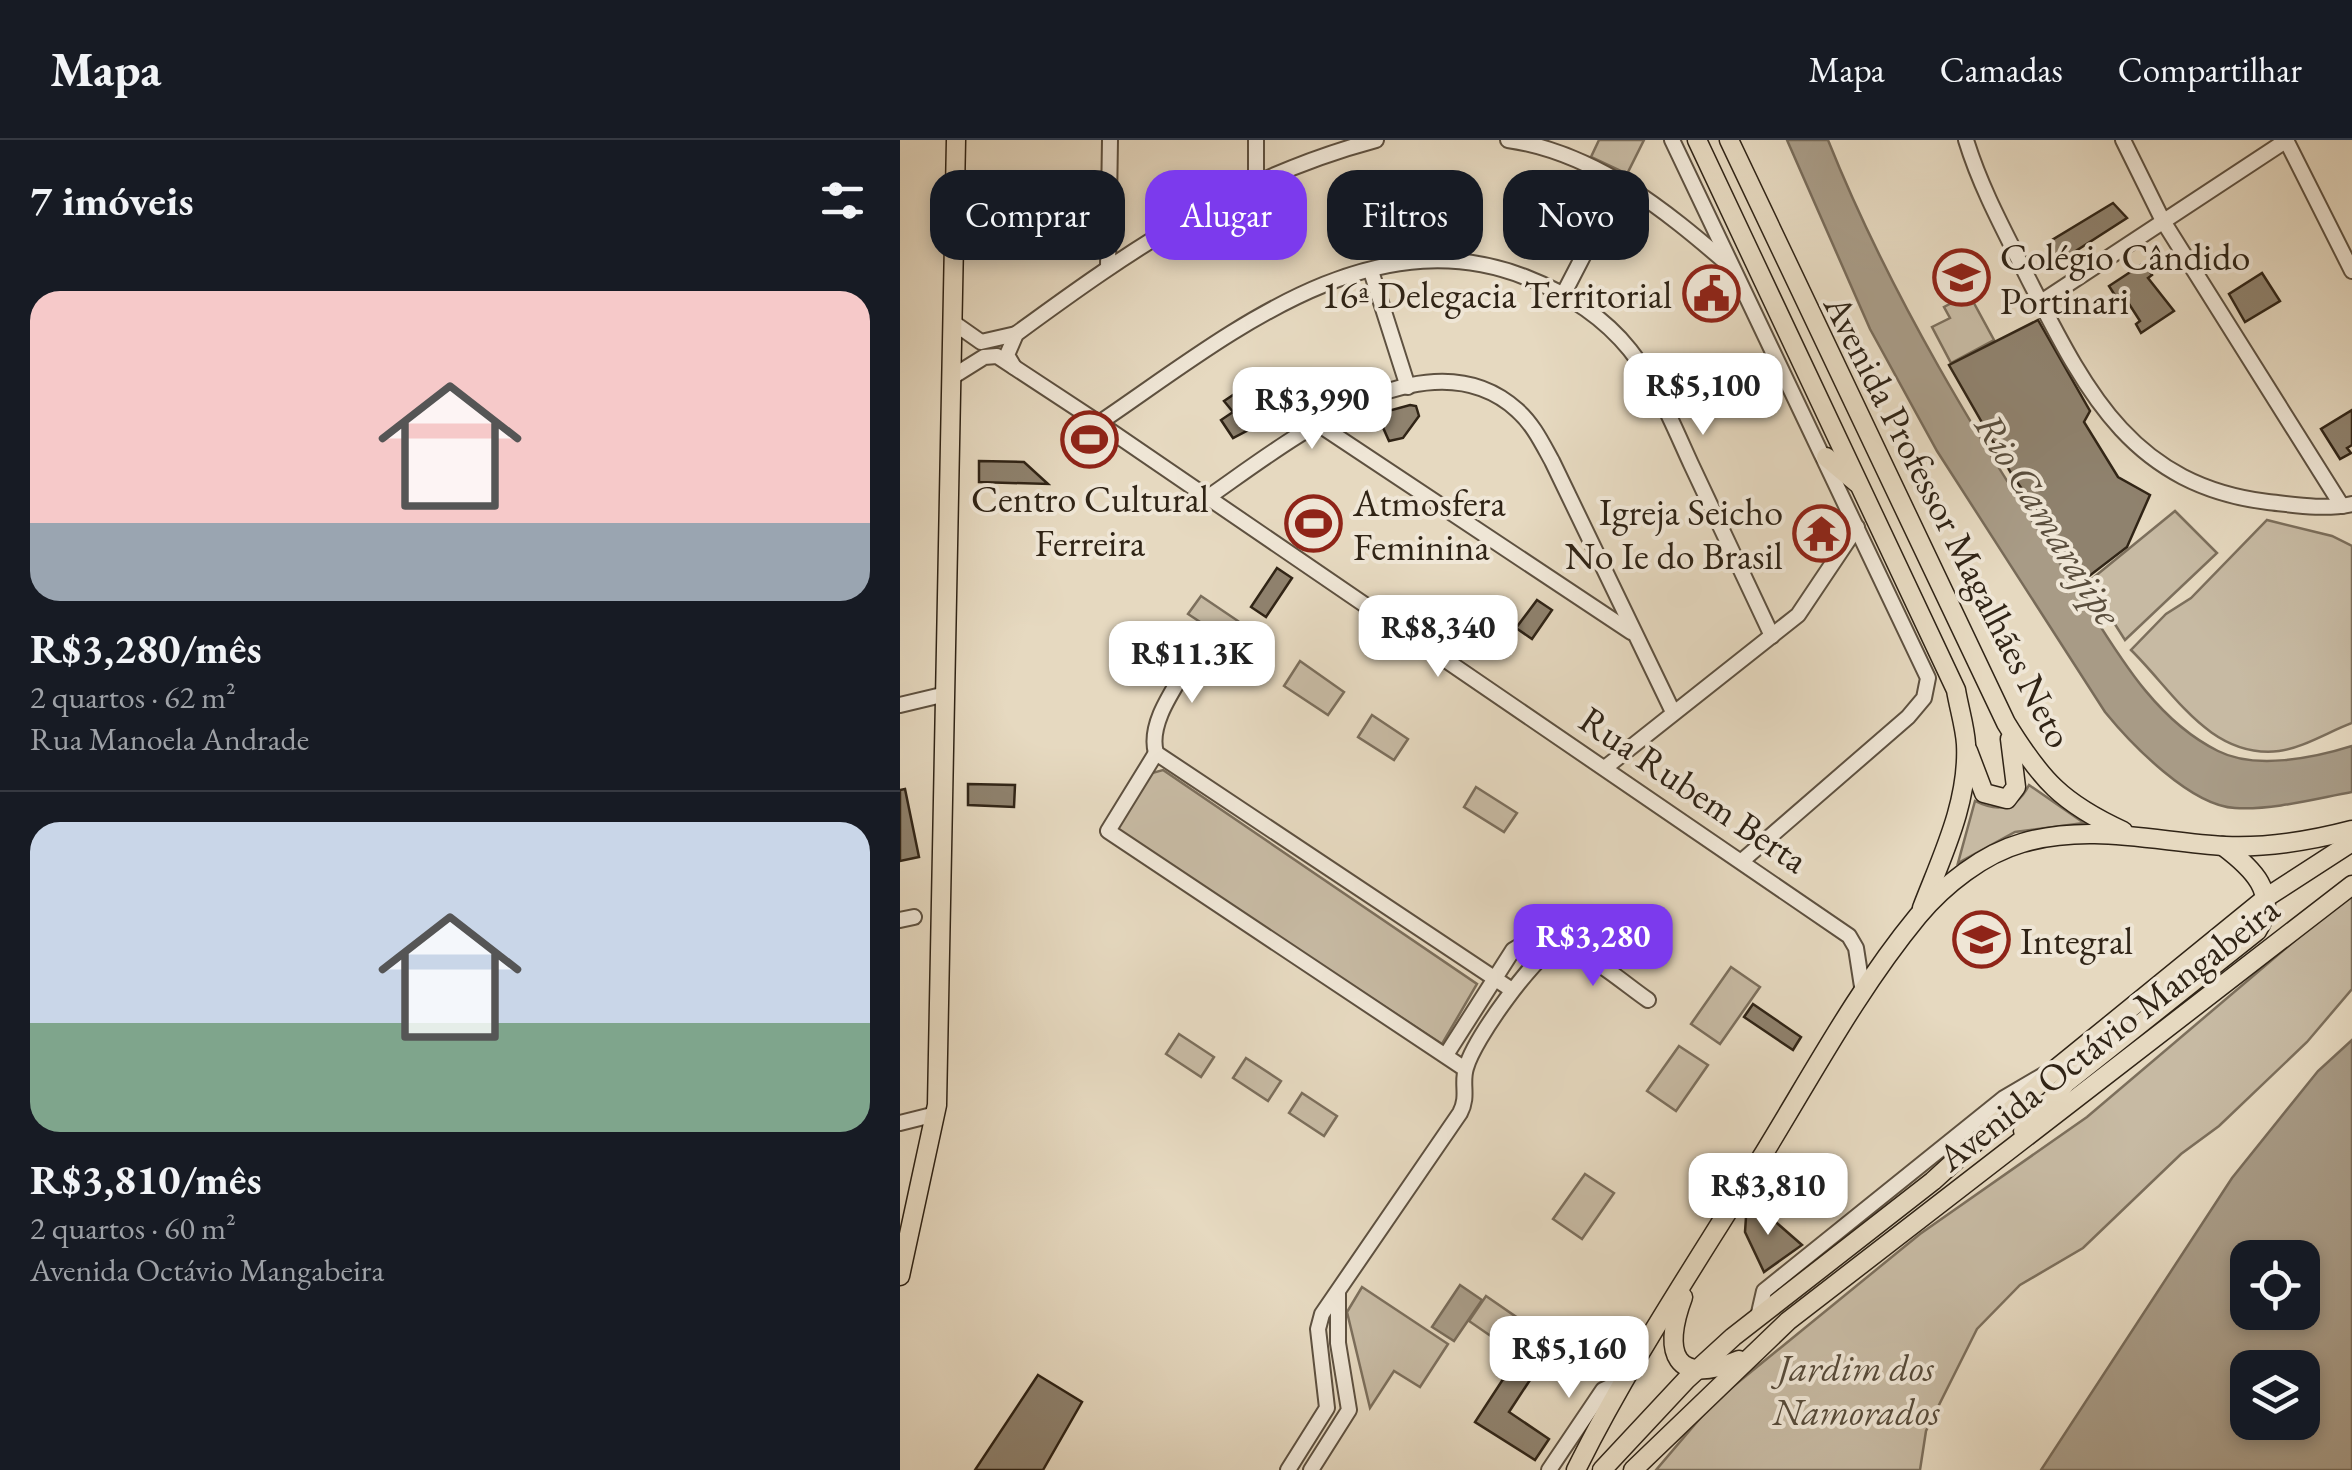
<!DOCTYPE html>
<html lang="pt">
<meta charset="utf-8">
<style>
body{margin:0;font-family:"EB Garamond",serif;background:#20242c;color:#f1f3f6;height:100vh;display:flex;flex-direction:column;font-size:38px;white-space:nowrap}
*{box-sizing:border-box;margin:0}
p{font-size:32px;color:#9ea1a6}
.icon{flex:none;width:55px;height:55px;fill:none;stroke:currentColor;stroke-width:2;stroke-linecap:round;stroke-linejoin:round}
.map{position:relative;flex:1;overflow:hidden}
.panel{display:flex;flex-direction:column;background:#171b24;width:900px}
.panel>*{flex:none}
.guide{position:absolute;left:30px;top:30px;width:950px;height:90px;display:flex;gap:20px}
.buttons{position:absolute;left:1330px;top:1100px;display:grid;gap:20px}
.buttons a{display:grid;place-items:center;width:90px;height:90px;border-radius:20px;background:#171b24;box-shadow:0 5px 15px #0003;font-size:50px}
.price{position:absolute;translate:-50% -85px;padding:0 22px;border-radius:20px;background:#fff;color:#222;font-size:32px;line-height:65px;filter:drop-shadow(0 2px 5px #0008)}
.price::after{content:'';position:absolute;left:50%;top:60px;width:30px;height:22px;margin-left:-15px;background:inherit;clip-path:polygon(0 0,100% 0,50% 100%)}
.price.active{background:#7c3aed;color:#fff}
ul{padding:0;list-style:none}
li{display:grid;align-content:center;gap:20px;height:530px;padding:0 30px}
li+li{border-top:2px solid #363941}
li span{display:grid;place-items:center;height:310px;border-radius:30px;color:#555}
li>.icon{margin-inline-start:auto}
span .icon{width:180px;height:180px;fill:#fffc;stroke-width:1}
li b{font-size:42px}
h2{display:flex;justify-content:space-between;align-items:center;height:120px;padding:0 30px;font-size:42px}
.chip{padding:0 35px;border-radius:30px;background:#171b24;box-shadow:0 5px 15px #0003;font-size:35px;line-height:90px}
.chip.active{background:#7c3aed;color:#fff}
header{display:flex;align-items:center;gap:60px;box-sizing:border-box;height:140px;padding:0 50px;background:#171b24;border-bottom:2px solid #363941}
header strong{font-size:48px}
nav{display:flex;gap:55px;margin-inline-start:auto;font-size:35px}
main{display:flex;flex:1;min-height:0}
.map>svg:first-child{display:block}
</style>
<header>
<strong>Mapa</strong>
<nav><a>Mapa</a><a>Camadas</a><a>Compartilhar</a></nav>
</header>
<main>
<section class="panel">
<h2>7 imóveis<svg class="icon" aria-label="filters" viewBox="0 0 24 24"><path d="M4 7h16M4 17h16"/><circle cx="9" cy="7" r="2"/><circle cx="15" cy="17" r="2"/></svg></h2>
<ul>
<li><span style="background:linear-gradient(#f6c9c9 75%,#9aa5b1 0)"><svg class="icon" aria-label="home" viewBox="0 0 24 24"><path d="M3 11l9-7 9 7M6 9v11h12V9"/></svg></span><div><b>R$3,280/mês</b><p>2 quartos · 62 m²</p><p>Rua Manoela Andrade</p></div></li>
<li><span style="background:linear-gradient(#c9d6e8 65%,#7fa58c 0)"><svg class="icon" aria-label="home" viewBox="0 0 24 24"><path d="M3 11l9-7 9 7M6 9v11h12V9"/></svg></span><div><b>R$3,810/mês</b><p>2 quartos · 60 m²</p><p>Avenida Octávio Mangabeira</p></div></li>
</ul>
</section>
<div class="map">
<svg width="1452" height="1330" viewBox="0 0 1452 1330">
<rect width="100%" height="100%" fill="#e6d9c0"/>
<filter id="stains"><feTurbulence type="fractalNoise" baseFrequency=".002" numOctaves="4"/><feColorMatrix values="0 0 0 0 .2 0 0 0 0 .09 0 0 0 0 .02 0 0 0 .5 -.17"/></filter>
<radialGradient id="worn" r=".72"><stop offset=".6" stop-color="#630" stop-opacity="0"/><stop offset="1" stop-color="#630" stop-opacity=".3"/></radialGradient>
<g fill="#c7baa3" stroke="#7c6f5c" stroke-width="2.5">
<polygon points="699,0 744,0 727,34 691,17"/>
<polygon points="1069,154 1094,200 1051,223 1032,187 1050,178 1044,167"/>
<polygon points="1275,371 1317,413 1225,500 1188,442"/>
<path d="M 1367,380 L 1432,396 L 1452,406 L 1452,583 C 1430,591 1403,608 1379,611 C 1310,619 1274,552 1231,510 L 1266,474 L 1291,458 Z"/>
<polygon points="301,456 338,481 326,499 288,474"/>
<polygon points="400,521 444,552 428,575 384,546"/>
<polygon points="472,575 508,599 494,620 458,597"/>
<polygon points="263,630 577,844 542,904 214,690 252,633"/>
<path d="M 1129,645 L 1184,683 L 1115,692 L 1058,723 L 1075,661 C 1099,673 1117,669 1129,645 Z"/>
<polygon points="576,647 617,673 604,692 564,667"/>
<polygon points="1452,752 1452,849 1407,902 1319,986 1281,1014 1183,1108 1120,1145 1077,1189 1026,1291 1020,1330 756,1330 814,1262 1020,1094 1187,977"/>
<polygon points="831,827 860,847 820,904 791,884"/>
<polygon points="279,894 314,917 301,937 266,914"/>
<polygon points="779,906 808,925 776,971 747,951"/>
<polygon points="346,918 381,941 368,961 333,938"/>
<polygon points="402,953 437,976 424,996 389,973"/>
<polygon points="685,1034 714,1053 682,1099 653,1079"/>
<polygon points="462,1147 548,1204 520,1247 494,1231 470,1268 447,1172"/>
<polygon points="586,1156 628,1185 611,1210 569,1181"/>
</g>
<g fill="#a89b86" stroke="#786b59" stroke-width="2.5" fill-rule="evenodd">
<path d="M 887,0 L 928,0 C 990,155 1079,301 1171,440 C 1211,501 1249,577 1318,611 C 1355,630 1414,618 1452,606 L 1452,652 C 1414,659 1374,670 1335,668 C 1291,666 1231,604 1205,572 L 1037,311 L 970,189 Z"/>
<path d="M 1452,900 L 1452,1330 L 1141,1330 L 1332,1038 L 1418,931 ZM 1348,1118 L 1402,1118 L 1402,1172 L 1348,1172 ZM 1348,1228 L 1402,1228 L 1402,1282 L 1348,1282 Z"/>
<polygon points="560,1145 582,1160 554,1201 532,1187"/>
</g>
<g fill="#8f826e" stroke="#302416" stroke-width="2.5">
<polygon points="1213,63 1227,78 1154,125 1146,108 1152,100"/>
<polygon points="1244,123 1252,135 1248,138 1274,171 1241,193 1236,184 1240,181 1222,153 1216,157 1209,146"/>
<polygon points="1362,133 1380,161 1345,182 1329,154"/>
<polygon points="1138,180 1190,271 1184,282 1218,337 1250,355 1227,407 1184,440 1111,333 1049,225"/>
<polygon points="336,253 344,265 356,258 368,275 358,285 333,298 321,280 333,272 324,261"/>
<polygon points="510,265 516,266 519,276 503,298 489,301 477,274"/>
<polygon points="1452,270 1452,305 1447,308 1451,313 1440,319 1421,289"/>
<polygon points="79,321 124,322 148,344 79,342"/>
<polygon points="412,362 435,378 415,405 393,390"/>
<polygon points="377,428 392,438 366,477 351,467"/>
<polygon points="637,460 652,470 632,499 616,488"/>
<polygon points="68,644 115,645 114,667 68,665"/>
<polygon points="5,649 19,717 0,721 0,650"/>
<polygon points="853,864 901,897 893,910 844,877"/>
<polygon points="854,1063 902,1105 864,1132 845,1092 846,1077"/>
<polygon points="611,1227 630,1240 609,1272 649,1299 635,1320 575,1282"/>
<polygon points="138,1235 182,1262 143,1330 75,1330"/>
</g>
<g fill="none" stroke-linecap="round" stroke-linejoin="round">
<defs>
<g id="minor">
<path d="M 608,0 C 696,13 765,70 830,126"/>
<polyline points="772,0 1028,538 1024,558 1008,577 843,720"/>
<path d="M 1066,0 C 1081,49 1106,94 1129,140 C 1186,251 1231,345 1368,362 C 1395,365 1425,370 1452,364"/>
<polyline points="1223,0 1263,81 1442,366"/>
<polyline points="1386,0 1452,131"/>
<polyline points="356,40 356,0"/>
<polyline points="208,126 210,0"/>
<polyline points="471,131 508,247"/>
<polyline points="664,153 722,41"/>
<polyline points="1141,162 1387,0"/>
<polyline points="54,183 81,202 116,194"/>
<path d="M 114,227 L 107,215 L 116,194 C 232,109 334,38 476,0"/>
<polyline points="52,237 84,217 97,216 199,283 949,796 956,808 963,853"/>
<polyline points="415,282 731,492"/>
<path d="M 199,283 C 322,200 467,75 625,137 C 666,153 702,175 730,210 C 757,244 773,285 791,324 C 818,381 845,439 872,496"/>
<path d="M 307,358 C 384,305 526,188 617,270 C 633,284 642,303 652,321 L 773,572"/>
<path d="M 294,515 C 279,543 247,581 256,613 L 612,850"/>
<polyline points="0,565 46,554"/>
<polyline points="256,613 208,691 565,929"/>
<polyline points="706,627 898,475 957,387"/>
<polyline points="0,780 14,777"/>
<path d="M 546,915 L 613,810 C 657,781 713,836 748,860"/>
<polyline points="0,983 36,974"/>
<polyline points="858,1177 864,1151 1104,958 1145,934"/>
<path d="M 388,1330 L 427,1268 L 418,1189 L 422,1174 L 560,973 C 569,956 561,944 566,928 C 574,899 632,819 658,803"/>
<polyline points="411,1330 449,1270 438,1203 438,1152"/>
<polyline points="649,1330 703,1250 720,1242"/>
</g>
<g id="major">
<path d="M 797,0 L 1056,550 C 1059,568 1065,587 1066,604 C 1069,662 1042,716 1022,768"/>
<path d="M 829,0 L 1106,583 C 1141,640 1162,663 1223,691"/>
<polyline points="926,317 957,343"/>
<polyline points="1068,611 1084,653 1107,659 1116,647 1110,599"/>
<path d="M 1123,991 L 1166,943 L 1357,791 C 1381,754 1351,727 1323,706"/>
<polyline points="0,1136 37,965 56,0"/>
<path d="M 783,1157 C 762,1213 774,1247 839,1220"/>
<path d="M 676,1330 C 730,1221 798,1121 861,1018 C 911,937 957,850 1018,776 C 1044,745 1083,714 1122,703 C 1189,683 1257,702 1325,706 C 1369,708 1410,701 1452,690"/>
<polyline points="702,1330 786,1240 833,1197 1033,1041 1157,928 1367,757 1452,702"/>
<polyline points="733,1330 888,1181 1452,745"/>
</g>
</defs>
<use href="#minor" stroke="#5e5140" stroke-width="18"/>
<use href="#major" stroke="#302416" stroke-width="21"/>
<use href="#minor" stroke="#efe6d6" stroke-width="14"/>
<use href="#major" stroke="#e6d9c0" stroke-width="18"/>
</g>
<defs>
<symbol id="school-ring" viewBox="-11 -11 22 22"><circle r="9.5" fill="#efe6d6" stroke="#8f2418" stroke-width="1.5"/><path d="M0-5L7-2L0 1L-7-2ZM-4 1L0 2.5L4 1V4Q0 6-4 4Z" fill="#8f2418"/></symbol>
<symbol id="civic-ring" viewBox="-11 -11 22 22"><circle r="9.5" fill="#efe6d6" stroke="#8f2418" stroke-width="1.5"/><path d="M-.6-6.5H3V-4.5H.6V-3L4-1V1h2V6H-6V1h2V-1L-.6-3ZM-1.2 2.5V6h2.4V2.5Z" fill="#8f2418"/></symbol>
<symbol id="stadium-ring" viewBox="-11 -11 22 22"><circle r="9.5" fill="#efe6d6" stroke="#8f2418" stroke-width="1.5"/><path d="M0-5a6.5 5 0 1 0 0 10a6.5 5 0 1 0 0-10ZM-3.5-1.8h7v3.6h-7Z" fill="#8f2418"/></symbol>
<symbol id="temple-ring" viewBox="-11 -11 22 22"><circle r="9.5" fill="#efe6d6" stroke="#8f2418" stroke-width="1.5"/><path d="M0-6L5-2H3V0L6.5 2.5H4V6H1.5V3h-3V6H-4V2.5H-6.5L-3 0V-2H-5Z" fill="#8f2418"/></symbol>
</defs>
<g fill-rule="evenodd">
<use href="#school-ring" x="1030" y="106" width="63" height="63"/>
<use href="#civic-ring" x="780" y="122" width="63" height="63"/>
<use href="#stadium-ring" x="158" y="268" width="63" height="63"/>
<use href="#stadium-ring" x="382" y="352" width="63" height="63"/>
<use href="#temple-ring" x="890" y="362" width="63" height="63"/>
<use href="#school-ring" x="1050" y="768" width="63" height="63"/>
</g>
<g text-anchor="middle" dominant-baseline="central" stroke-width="8" stroke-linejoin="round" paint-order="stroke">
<g font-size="38" fill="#302416" stroke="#efe6d6" text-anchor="start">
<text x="1100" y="116">Colégio Cândido<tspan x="1100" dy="44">Portinari</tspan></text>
<text x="772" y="154" text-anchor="end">16ª Delegacia Territorial</text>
<text x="190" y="358" text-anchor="middle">Centro Cultural<tspan x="190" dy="44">Ferreira</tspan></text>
<text x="453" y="362">Atmosfera<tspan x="453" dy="44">Feminina</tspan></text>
<text x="883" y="371" text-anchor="end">Igreja Seicho<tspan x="883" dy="44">No Ie do Brasil</tspan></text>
<text x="1120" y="800">Integral</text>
</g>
<g font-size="38" fill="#302416" stroke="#efe6d6">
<text transform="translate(1049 381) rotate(63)">Avenida Professor Magalhães Neto</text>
<text transform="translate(794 649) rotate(34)">Rua Rubem Berta</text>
<text transform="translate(1208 893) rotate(-38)">Avenida Octávio Mangabeira</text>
</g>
<g font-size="38" font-style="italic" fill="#564a39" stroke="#efe6d6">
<text x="956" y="1227">Jardim dos<tspan x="956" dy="44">Namorados</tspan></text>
</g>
<g font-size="40" font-style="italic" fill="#5a4e3d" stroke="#efe6d6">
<text transform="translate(1149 379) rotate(58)">Rio Camarajipe</text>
</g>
</g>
<rect width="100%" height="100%" filter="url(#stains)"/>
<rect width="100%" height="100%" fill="url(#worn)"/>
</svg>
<div class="buttons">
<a><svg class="icon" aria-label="locate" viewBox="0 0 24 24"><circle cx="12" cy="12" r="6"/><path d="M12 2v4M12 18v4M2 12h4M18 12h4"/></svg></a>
<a><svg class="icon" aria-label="layers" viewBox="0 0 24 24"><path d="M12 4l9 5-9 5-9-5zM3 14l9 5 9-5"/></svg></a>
</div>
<b class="price" style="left:803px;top:298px">R$5,100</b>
<b class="price" style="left:412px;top:312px">R$3,990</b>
<b class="price" style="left:538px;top:540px">R$8,340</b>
<b class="price" style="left:292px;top:566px">R$11.3K</b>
<b class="price active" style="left:693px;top:849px">R$3,280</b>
<b class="price" style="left:868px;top:1098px">R$3,810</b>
<b class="price" style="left:669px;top:1261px">R$5,160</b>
<div class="guide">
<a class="chip">Comprar</a>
<a class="chip active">Alugar</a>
<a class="chip">Filtros</a>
<a class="chip">Novo</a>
</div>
</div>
</main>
